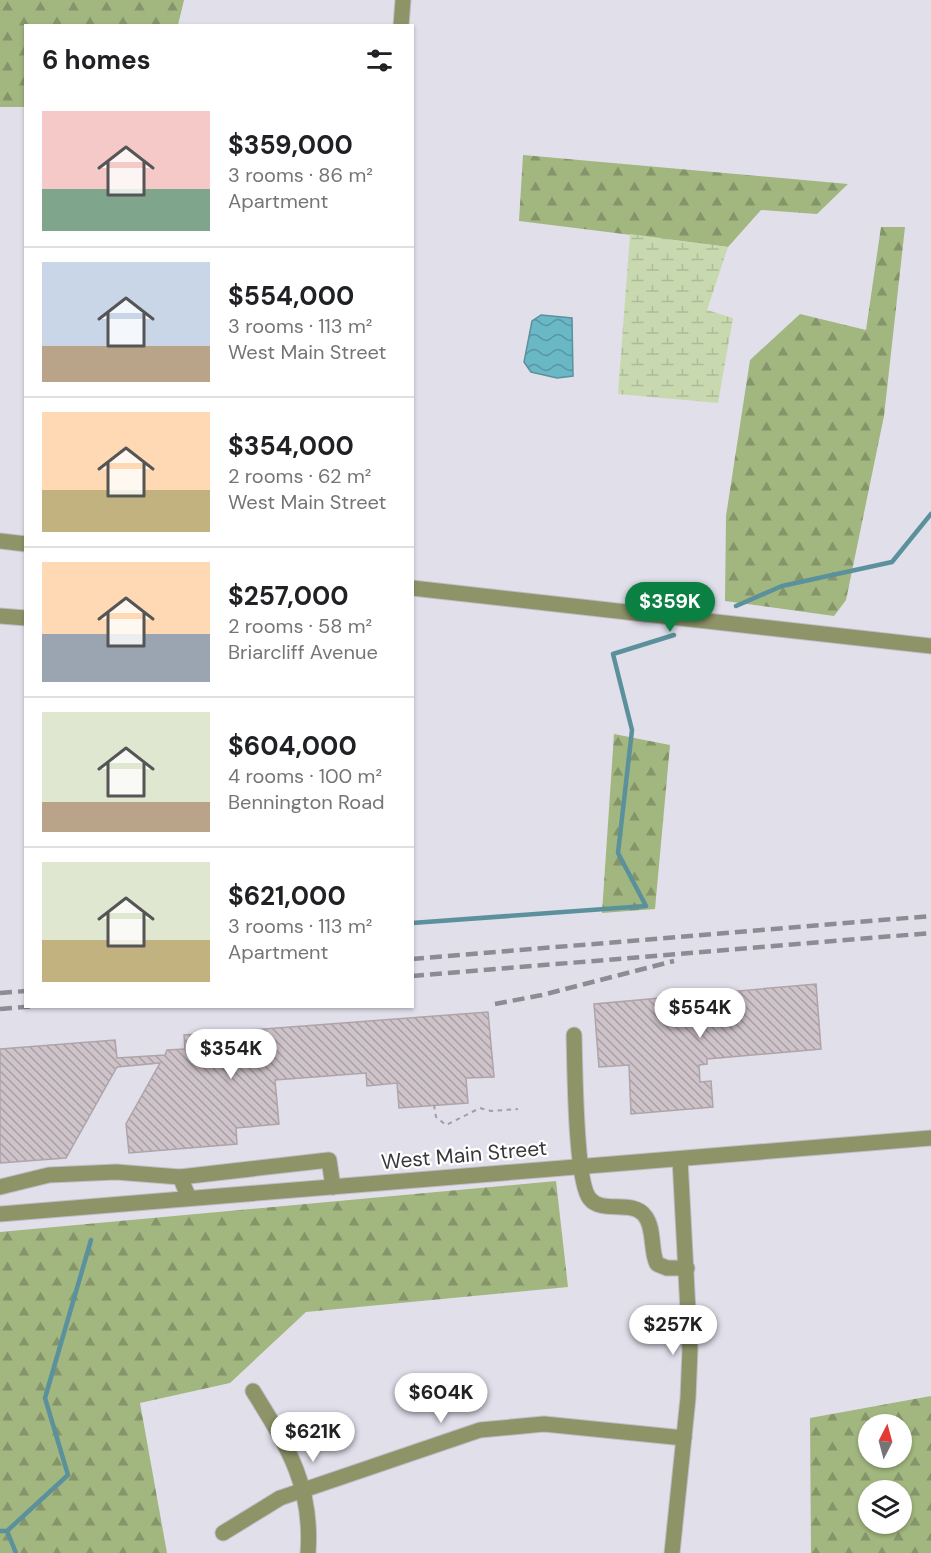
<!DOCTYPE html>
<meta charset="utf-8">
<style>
body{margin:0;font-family:"DM Sans",sans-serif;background:#f6f6f6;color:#202124;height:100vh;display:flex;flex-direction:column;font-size:22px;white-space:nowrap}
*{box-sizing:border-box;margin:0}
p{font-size:20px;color:#757577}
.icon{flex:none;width:33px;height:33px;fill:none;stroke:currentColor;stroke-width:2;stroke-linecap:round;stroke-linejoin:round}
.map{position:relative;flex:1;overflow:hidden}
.side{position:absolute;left:24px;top:24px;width:390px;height:984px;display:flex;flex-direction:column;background:#fff;border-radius:0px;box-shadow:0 2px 4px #0004}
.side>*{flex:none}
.needle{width:39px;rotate:6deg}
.tools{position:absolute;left:858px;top:1414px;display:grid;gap:12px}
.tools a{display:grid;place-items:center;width:54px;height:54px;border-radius:50%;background:#fff;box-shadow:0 2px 4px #0004;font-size:30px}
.price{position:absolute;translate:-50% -51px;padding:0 14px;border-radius:21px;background:#fff;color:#222;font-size:20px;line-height:39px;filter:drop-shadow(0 2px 3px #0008)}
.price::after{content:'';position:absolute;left:50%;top:36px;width:18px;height:14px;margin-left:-9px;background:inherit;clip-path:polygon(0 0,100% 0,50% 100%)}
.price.current{background:#0b8043;color:#fff}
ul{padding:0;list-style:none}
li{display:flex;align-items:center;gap:18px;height:150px;padding:0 18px}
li+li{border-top:2px solid #e0e0e0}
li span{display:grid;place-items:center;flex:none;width:168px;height:120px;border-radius:0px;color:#555}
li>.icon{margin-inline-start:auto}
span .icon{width:72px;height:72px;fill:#fffc;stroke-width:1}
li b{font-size:26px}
h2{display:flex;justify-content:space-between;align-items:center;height:72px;padding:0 18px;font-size:26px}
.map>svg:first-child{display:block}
</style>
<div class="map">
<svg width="931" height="1553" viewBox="0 0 931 1553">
<defs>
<pattern id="forest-firs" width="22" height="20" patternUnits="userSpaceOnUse" patternTransform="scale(1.5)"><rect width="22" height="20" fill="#a2b67f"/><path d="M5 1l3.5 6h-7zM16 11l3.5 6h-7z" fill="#859569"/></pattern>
<pattern id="wetland-marsh" width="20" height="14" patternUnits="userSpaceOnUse" patternTransform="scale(1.5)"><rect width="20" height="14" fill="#c9d9af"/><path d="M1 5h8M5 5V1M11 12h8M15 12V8" fill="none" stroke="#adbb97"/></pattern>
<pattern id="water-waves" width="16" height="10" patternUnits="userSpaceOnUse" patternTransform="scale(1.5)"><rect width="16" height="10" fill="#6ab7c6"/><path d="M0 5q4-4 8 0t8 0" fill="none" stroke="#5896a2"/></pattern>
<pattern id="building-back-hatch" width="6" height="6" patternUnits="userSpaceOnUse" patternTransform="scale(1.5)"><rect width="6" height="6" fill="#cec3c9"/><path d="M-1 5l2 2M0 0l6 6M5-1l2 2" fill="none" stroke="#a89fa4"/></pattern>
</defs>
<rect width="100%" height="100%" fill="#e1dfea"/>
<g fill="url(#forest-firs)" fill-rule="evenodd">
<polygon points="0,0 184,0 178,25 26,26 25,107 0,107"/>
<polygon points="523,155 848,184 817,214 761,210 728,247 519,221"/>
<polygon points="881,227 905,227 884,416 846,600 834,616 725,601 726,516 750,360 800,314 866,330"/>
<polygon points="614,734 670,745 655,909 602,913"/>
<polygon points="556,1181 568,1287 306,1312 230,1383 140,1403 167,1553 0,1553 0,1232"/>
<path d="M 931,1396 L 931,1553 L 811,1553 L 810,1418 ZM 868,1425 L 902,1425 L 902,1458 L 868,1458 ZM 868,1491 L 902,1491 L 902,1524 L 868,1524 Z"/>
</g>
<polygon fill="url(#wetland-marsh)" points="630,234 728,247 707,310 733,318 718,403 618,394"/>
<polygon fill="url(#water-waves)" stroke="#5b919c" stroke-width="1.5" points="541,315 572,318 573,376 557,378 531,372 524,362 532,321"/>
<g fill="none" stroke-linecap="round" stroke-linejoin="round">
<g stroke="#5b919c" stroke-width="4.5">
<polyline points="736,606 782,586 892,562 931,514"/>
<polyline points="412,923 646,906 618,853 632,730 613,654 674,635"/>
<polyline points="0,1531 7,1531 68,1475 45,1398 91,1240"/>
<polyline points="7,1531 16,1553"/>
</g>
</g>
<g fill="url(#building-back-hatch)" stroke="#aea4aa" stroke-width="1.5">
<polygon points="816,984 821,1049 707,1059 707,1064 699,1065 700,1082 711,1081 713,1107 631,1114 629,1065 599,1067 594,1004"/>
<polygon points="488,1012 494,1077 466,1078 468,1103 399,1108 397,1083 367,1086 366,1073 275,1080 279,1124 236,1128 237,1144 129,1153 126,1124 160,1063 117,1067 66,1158 0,1163 0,1049 115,1040 117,1058 165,1055 167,1050 185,1049 184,1035"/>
</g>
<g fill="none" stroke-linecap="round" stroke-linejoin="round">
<defs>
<g id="minor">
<polyline points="401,26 403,0"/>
<polyline points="0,541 26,544"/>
<polyline points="412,588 931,646"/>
<polyline points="0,616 26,618"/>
<path d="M 574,1035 C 575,1063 575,1183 590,1199 C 602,1214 633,1199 645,1216 C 655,1229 650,1250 657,1264 L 667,1268 L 687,1268"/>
<polyline points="180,1177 329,1160 333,1187"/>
<polyline points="0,1187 49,1175 116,1172 180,1177 189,1198"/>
<polyline points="0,1214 931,1138"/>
<path d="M 253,1391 C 287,1446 313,1485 308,1553"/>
<polyline points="223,1533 280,1498 480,1430 544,1424 684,1438"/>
<polyline points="672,1553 688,1398 690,1349 680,1159"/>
</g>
</defs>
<use href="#minor" stroke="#bfbdc7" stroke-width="17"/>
<polyline stroke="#a09fa7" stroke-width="2" stroke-dasharray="4.5 4.5" stroke-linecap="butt" points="434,1105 436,1117 446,1125 480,1108 491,1111 518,1109"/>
<use href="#minor" stroke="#8e9468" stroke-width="15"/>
<g stroke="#8d8b93" stroke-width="4.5" stroke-dasharray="12 6" stroke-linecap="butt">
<polyline points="412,959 931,916"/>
<polyline points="412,976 931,933"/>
<polyline points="0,993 26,991"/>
<polyline points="495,1004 542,995 674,961"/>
<polyline points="0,1009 36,1006"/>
</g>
</g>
<g text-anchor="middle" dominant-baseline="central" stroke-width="4.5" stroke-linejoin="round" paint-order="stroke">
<g font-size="21" fill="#38373b" stroke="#fff">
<text transform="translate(464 1155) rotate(-5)">West Main Street</text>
</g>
</g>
</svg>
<div class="tools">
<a><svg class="needle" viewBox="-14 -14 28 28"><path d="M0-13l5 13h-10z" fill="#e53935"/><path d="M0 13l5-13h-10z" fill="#757577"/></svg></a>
<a><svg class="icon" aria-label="layers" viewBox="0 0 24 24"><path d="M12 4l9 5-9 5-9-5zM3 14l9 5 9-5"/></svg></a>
</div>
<b class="price current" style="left:670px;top:633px">$359K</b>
<b class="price" style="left:700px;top:1039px">$554K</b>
<b class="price" style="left:231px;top:1080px">$354K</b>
<b class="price" style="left:673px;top:1356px">$257K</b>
<b class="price" style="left:441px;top:1424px">$604K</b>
<b class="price" style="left:313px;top:1463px">$621K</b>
<section class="side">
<h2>6 homes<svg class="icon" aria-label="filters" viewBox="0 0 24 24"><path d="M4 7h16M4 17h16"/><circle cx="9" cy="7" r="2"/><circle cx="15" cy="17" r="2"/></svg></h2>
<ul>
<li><span style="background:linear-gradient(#f6c9c9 65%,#7fa58c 0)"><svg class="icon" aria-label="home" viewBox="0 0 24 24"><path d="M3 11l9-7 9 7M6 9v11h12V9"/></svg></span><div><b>$359,000</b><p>3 rooms · 86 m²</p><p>Apartment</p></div></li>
<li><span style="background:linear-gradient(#c9d6e8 70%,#b9a48a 0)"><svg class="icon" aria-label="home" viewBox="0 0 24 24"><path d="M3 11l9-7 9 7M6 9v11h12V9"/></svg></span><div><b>$554,000</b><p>3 rooms · 113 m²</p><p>West Main Street</p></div></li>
<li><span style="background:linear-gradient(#ffd9b3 65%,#c2b280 0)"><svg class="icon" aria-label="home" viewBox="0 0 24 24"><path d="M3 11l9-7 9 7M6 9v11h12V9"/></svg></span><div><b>$354,000</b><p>2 rooms · 62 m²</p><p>West Main Street</p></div></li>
<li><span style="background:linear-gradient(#ffd9b3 60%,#9aa5b1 0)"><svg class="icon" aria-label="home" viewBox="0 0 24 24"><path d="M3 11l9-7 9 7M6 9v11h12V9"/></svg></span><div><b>$257,000</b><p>2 rooms · 58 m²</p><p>Briarcliff Avenue</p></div></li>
<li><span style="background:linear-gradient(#dfe7d0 75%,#b9a48a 0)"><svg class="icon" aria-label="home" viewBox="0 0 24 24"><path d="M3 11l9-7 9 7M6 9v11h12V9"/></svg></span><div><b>$604,000</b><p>4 rooms · 100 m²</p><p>Bennington Road</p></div></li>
<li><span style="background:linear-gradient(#dfe7d0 65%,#c2b280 0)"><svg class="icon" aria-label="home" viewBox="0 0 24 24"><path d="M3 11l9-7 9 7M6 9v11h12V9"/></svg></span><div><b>$621,000</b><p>3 rooms · 113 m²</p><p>Apartment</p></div></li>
</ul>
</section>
</div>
